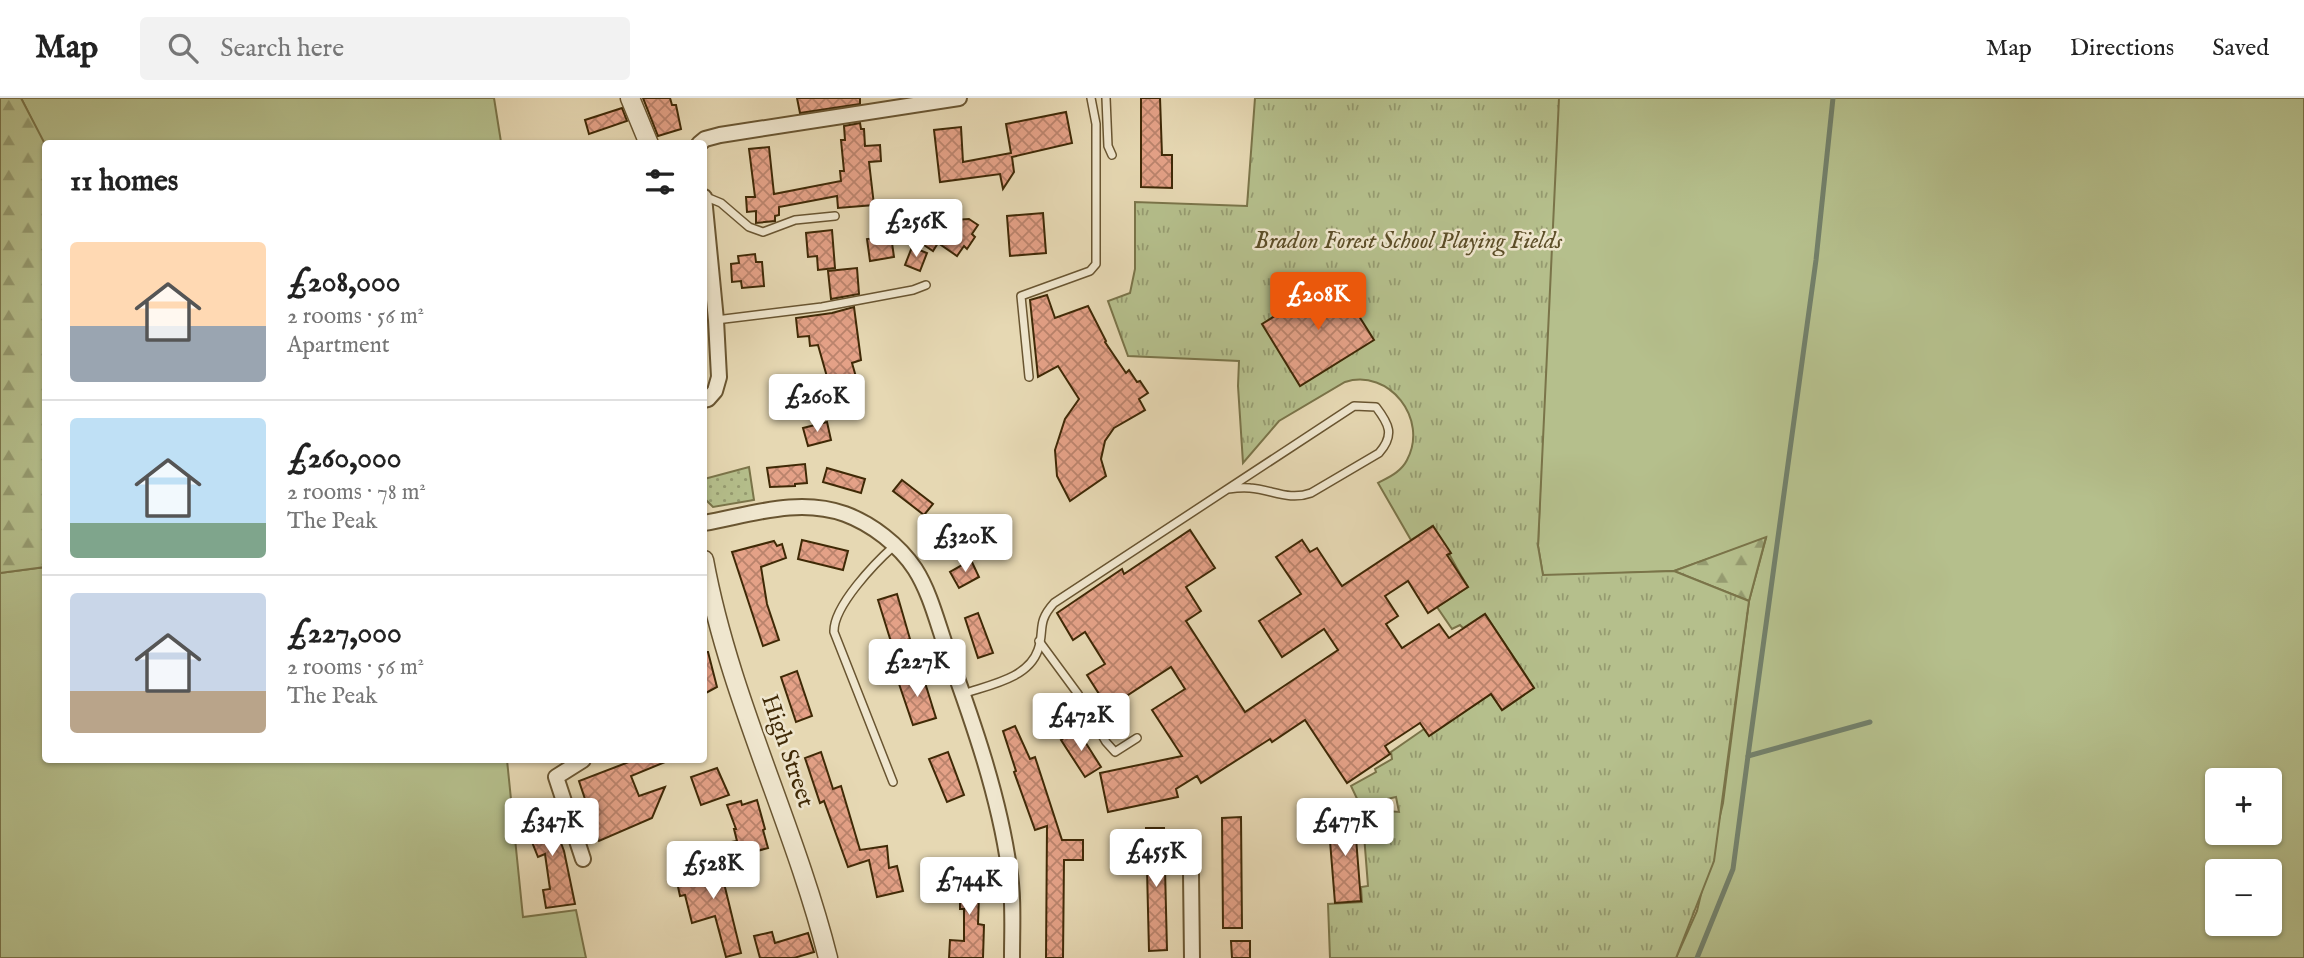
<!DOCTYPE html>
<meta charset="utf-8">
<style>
body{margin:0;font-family:"IM FELL English",serif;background:#f2f2f2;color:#222;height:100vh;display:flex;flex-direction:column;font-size:26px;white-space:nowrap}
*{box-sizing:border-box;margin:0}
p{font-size:23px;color:#767676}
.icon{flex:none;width:38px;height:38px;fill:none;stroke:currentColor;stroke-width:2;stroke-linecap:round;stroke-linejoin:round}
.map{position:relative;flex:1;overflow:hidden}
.panel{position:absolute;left:42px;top:42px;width:665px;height:623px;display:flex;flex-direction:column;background:#fff;border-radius:7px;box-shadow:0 2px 5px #0004}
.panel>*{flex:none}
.fabs{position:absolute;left:2205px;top:670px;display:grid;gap:14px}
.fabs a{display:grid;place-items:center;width:77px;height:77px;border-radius:7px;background:#fff;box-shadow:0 2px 5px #0004;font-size:35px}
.price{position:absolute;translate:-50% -60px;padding:0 16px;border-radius:7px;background:#fff;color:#222;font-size:23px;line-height:46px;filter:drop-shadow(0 2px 4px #0008)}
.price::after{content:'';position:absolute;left:50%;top:42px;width:21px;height:16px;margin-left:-10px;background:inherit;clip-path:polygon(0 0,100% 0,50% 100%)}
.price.current{background:#ea580c;color:#fff}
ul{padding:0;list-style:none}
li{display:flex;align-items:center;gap:21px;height:175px;padding:0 28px}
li+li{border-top:2px solid #e0e0e0}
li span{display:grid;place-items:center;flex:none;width:196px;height:140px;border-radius:7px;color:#555}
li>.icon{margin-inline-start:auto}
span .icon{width:84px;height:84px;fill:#fffc;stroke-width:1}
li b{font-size:30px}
h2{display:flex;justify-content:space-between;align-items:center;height:84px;padding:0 28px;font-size:30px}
header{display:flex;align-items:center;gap:42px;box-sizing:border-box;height:98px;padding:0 35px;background:#fff;border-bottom:2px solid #e0e0e0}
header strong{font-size:33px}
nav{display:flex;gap:38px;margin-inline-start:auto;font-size:24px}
.search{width:490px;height:63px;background:#f2f2f2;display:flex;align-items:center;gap:18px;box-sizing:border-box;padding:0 24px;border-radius:7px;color:#767676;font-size:26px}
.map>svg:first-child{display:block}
</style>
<header>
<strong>Map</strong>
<div class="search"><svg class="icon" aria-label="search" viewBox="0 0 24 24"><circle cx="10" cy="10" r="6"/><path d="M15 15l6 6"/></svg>Search here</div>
<nav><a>Map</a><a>Directions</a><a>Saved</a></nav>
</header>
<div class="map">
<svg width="2304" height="860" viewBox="0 0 2304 860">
<defs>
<pattern id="forest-firs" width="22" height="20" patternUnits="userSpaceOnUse" patternTransform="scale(1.75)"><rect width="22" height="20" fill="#b5bf8c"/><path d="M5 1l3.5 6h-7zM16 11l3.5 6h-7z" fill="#959b70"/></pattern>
<pattern id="park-tufts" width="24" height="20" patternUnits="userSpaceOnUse" patternTransform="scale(1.75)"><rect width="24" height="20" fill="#b5bf8c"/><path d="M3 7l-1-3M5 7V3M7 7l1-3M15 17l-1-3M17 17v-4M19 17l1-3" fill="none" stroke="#959b70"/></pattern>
<pattern id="garden-dots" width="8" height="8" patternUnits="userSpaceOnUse" patternTransform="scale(1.75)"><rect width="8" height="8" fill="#b5bf8c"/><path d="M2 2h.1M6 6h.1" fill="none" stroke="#959b70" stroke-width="1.8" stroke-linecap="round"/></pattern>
<pattern id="building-cross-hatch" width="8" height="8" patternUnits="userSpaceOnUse" patternTransform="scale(1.75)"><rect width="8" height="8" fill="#e4a187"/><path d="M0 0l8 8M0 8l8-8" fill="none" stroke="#ba836c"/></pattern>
</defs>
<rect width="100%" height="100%" fill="#e6d8b3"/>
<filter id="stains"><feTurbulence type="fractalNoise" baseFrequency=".00286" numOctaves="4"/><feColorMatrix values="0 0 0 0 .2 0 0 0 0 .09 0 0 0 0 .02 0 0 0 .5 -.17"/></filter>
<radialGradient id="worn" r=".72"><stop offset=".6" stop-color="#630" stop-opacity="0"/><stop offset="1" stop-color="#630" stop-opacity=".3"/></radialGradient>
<g fill="#b5bf8c" stroke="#7a7449" stroke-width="2" fill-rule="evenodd">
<polygon points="21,0 494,0 501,44 490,46 46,46 45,48"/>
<path d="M 1555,0 L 2304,0 L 2304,860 L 1676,860 L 1697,813 L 1723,705 L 1749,503 L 1766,440 L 1674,473 L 1543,478 L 1538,448 ZM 2217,682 L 2270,682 L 2270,735 L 2217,735 ZM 2217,774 L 2270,774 L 2270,826 L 2217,826 Z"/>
<polygon points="45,469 46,662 507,662 523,819 576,812 586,860 0,860 0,475"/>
</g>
<g fill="url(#forest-firs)" stroke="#7a7449" stroke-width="2">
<polygon points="0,0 21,0 46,48 45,469 0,475"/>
<polygon points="1766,439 1749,503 1674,473"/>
</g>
<path fill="url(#park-tufts)" stroke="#7a7449" stroke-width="2" d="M 1255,0 L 1559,0 L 1538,448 L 1543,477 L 1674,473 L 1749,503 L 1714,763 L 1676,860 L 1330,860 L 1328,806 L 1362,804 L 1361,789 L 1368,788 L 1362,711 L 1399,714 L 1396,699 L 1360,707 L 1351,688 L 1376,674 L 1375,671 L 1392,661 L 1391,654 L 1424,631 L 1429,637 L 1491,596 L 1502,612 L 1534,590 L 1485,516 L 1463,530 L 1460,527 L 1452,531 L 1437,509 L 1468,489 C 1455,469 1446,448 1433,428 L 1411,442 L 1378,385 C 1389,379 1401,374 1407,362 C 1429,321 1389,270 1345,284 L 1279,323 L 1243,365 L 1238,288 L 1239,263 L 1128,258 L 1108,203 L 1130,195 L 1135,171 L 1135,104 L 1247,108 Z"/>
<polygon fill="url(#garden-dots)" stroke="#7a7449" stroke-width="2" points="749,369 754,402 713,409 704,400 704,381"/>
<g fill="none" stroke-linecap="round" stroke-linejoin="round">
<g stroke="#73806a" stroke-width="5">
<polyline points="1833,0 1816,162 1748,658 1870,624"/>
<polyline points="1697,860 1733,771 1748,658"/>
</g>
</g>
<g fill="url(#building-cross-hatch)" stroke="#3f2906" stroke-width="2">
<polygon points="643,0 670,0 672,7 676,7 681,31 658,38"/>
<polygon points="797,0 860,0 860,6 800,15"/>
<polygon points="1141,0 1160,0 1162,57 1172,57 1172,90 1141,89"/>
<polygon points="622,10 627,23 589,36 585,22"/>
<polygon points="1066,14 1072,45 1012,59 1014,74 1003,91 1000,76 940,84 934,32 961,29 963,64 1011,55 1006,26"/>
<polygon points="860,25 861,31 864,31 865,48 880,47 881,63 869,64 874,107 838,110 837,98 779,109 779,117 775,118 775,123 756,125 756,113 747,114 746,99 755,99 749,51 769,49 774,96 841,83 840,73 844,73 841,42 845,42 844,28"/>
<polygon points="1043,115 1046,155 1010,158 1007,118"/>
<polygon points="969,121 978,127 972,136 975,139 967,151 964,148 957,158 938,145 933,153 921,145 935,124 947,123 951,126 954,122"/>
<polygon points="832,132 835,170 818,172 817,158 808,159 806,135"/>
<polygon points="891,138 894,159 870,163 867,141"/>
<polygon points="912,149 927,155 920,173 905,167"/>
<polygon points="755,156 756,164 762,164 764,188 742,190 741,183 732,184 731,166 739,165 738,158"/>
<polygon points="857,170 859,196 831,201 828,173"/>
<polygon points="1335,180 1374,242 1300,288 1262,226"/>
<polygon points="1047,197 1055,220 1088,208 1106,243 1105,244 1126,275 1129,272 1137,284 1140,283 1148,295 1139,301 1145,312 1114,330 1105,343 1101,361 1106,378 1070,403 1057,378 1055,352 1065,321 1079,301 1058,268 1038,279 1030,202"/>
<polygon points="854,209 861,262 852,265 860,293 833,300 818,247 810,248 809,238 798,239 796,220 832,215"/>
<polygon points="827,324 831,342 808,348 803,330"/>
<polygon points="805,366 807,385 795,386 795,388 770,389 767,370"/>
<polygon points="827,370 865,381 861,395 823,384"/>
<polygon points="902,382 933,406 924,417 893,393"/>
<polygon points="1433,428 1451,455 1447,457 1468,489 1428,515 1408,483 1385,498 1398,518 1386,526 1402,550 1439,526 1449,540 1485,516 1534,590 1502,612 1491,596 1429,638 1420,625 1385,648 1390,656 1347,685 1305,622 1272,644 1270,641 1201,685 1197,678 1176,691 1178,699 1108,714 1100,675 1182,658 1152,612 1185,591 1171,569 1108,610 1087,577 1105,566 1085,534 1073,542 1057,515 1122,471 1124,476 1190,432 1215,470 1186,489 1201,513 1186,523 1245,614 1338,552 1324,531 1282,559 1259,523 1301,496 1276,459 1302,442 1310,454 1317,450 1342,488"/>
<polygon points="802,442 848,453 843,472 798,461"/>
<polygon points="774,443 777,448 782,446 786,460 761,469 767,506 779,542 763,548 732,454"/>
<polygon points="971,462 979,479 959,490 950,474"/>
<polygon points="897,496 910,541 892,547 878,502"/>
<polygon points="978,515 993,555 978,560 965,520"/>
<polygon points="704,554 708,554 717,589 704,596"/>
<polygon points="797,573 812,618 796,624 781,579"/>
<polygon points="922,575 936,620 913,627 898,583"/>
<polygon points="1015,628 1030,661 1035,659 1062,742 1083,742 1083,762 1064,762 1063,860 1046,860 1047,728 1035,732 1014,674 1016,673 1003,633"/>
<polygon points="1077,631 1101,669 1085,679 1061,642"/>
<polygon points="821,654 833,691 841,688 860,752 887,748 889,770 897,768 903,793 877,799 869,762 848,769 824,703 820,705 805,660"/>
<polygon points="948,654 964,697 947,704 929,661"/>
<polygon points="634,662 670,662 631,678 639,698 665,689 652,720 599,743 579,683"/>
<polygon points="717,670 729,697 701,707 691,679"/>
<polygon points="757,702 765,731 763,732 768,750 735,759 731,744 737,743 734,731 736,731 727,707 741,703 742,707"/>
<polygon points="545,703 564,753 575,806 546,810 543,792 550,791 545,756 538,759 532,744 540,741 528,710"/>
<polygon points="1354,715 1361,803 1335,805 1328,718"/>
<polygon points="1241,719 1242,830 1223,830 1222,720"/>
<polygon points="1146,730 1164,730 1167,852 1149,853"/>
<polygon points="733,758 737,773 722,777 741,855 726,859 715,818 692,825 685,797 680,798 677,784 696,780 695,774 710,770 709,763"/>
<polygon points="960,768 980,768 978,826 984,827 983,860 949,860 950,842 964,843 964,811 960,811"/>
<polygon points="772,834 775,845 808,835 814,854 794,860 760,860 754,838"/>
<polygon points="1231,843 1250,843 1250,860 1232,860"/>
</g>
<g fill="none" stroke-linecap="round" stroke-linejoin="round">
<defs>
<g id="service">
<polyline points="1106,0 1108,48 1112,57"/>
<polyline points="704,98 721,105 749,129 763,134 795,122 835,118"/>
<polyline points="716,222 822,209 913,192 926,187"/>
<polyline points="1029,279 1021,198 1090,173 1096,166 1096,26 1091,0"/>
<polyline points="1039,543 1078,596 1106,644 1115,654 1137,640"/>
<path d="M 963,596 C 988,587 1028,581 1038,552 C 1045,532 1036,525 1054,505 L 1354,308 L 1376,309 C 1389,326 1395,337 1379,355 L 1311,395 C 1289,403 1273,392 1250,390 C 1243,389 1235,390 1228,391"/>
<path d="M 893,684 L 834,534 C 833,508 876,464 894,448"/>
</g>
<g id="minor">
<polyline points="699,46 705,41 720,37 959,0"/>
<polyline points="704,99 716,222 719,279 715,293 708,301 704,302"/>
<path d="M 704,425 C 750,417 798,399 845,416 C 872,426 899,447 915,471 C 931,496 938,528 948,555 C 973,624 999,698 1009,770 C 1014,799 1012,830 1012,860"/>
<polyline points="583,761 556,679 583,662"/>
<polyline points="1191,775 1192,860"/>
</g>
<g id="tertiary">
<polyline points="630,0 649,46"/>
<path d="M 704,462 C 729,599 794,725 828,860"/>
</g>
</defs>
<use href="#service" stroke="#695531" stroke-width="10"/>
<use href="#minor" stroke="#695531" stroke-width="18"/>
<use href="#tertiary" stroke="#695531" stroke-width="21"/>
<use href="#service" stroke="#efe6ce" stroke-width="7"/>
<use href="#minor" stroke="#efe6ce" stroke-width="14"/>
<use href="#tertiary" stroke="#efe6ce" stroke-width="18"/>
</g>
<g text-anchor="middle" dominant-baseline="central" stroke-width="5" stroke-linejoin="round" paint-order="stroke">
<g font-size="24" font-style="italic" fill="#5c4e28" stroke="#efe6ce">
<text x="1408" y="143">Bradon Forest School Playing Fields</text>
</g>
<g font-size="24" fill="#3f2906" stroke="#efe6ce">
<text transform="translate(787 653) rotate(71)">High Street</text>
</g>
</g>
<rect width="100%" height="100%" filter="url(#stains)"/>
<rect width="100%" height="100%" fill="url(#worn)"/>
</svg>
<div class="fabs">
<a>+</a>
<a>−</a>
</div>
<b class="price" style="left:916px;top:161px">£256K</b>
<b class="price current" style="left:1318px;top:234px">£208K</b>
<b class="price" style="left:817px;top:336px">£260K</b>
<b class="price" style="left:965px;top:476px">£320K</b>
<b class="price" style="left:917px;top:601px">£227K</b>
<b class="price" style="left:1081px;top:655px">£472K</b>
<b class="price" style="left:552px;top:760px">£347K</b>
<b class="price" style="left:1345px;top:760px">£477K</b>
<b class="price" style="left:1156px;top:791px">£455K</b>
<b class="price" style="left:713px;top:803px">£528K</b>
<b class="price" style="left:969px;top:819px">£744K</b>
<section class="panel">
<h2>11 homes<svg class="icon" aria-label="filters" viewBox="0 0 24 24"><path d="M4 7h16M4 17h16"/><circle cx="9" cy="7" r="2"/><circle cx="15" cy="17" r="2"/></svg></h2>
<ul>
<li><span style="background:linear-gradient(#ffd9b3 60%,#9aa5b1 0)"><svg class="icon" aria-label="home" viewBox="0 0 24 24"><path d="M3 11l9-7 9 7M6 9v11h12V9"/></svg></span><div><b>£208,000</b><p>2 rooms · 56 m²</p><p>Apartment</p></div></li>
<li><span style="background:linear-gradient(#bfe0f5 75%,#7fa58c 0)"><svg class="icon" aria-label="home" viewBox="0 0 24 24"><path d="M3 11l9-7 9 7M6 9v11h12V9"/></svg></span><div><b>£260,000</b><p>2 rooms · 78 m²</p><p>The Peak</p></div></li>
<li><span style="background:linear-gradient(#c9d6e8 70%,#b9a48a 0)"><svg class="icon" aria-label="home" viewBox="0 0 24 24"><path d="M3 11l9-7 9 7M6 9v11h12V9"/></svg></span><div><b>£227,000</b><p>2 rooms · 56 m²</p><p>The Peak</p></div></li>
</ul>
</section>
</div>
